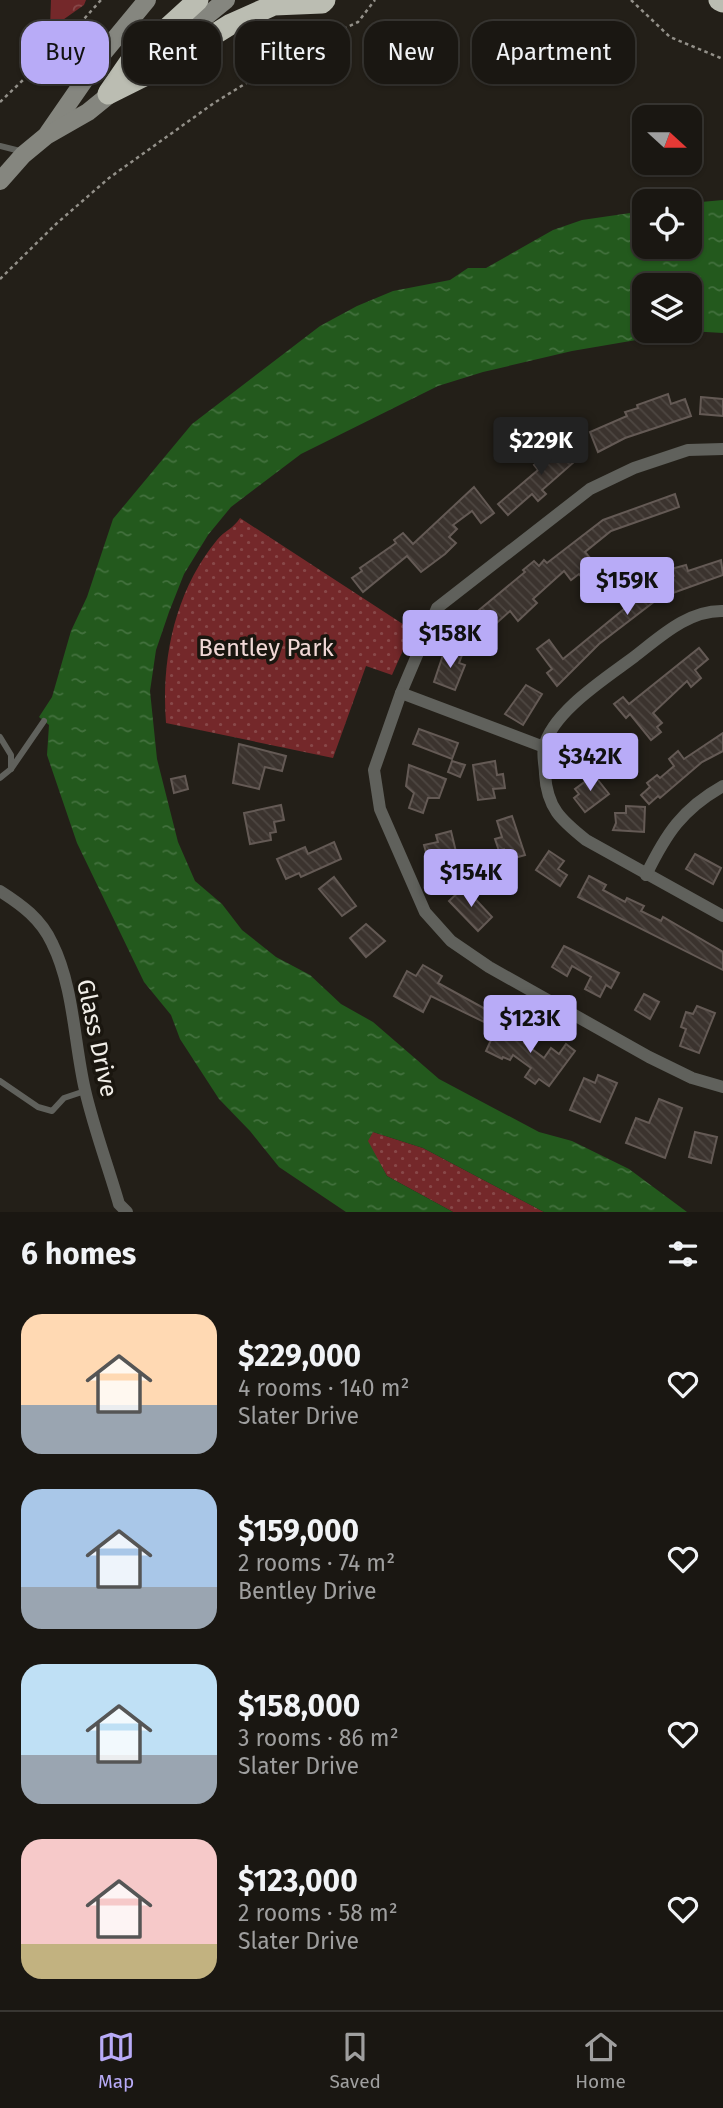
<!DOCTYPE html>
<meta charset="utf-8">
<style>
body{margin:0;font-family:"Fira Sans",sans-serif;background:#23201b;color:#f1f3f6;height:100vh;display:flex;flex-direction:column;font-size:26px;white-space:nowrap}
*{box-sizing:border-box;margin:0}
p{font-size:23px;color:#9f9f9f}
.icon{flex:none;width:38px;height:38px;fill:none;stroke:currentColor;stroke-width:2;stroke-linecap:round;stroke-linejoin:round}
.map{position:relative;height:1212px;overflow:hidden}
.details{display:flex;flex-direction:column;background:#1a1712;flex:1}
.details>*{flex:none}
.banner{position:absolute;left:21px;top:21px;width:682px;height:63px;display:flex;gap:14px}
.needle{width:46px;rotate:111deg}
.tools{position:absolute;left:632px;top:105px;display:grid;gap:14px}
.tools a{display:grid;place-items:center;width:70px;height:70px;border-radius:14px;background:#1a1712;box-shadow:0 2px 5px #0004,0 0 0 2px #383632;font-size:35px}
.price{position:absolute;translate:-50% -60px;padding:0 16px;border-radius:7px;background:#b8abf7;color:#111;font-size:23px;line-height:46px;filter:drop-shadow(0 2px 4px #0008)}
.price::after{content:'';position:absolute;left:50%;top:42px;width:21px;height:16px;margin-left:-10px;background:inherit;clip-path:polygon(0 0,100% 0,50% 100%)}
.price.active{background:#222;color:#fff}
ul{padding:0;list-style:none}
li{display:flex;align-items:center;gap:21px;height:175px;padding:0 21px}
li span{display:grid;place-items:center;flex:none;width:196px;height:140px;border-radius:21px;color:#555}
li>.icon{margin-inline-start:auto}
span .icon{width:84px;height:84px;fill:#fffc;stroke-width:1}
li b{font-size:30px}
h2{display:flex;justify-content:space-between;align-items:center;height:84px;padding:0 21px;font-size:30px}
.tag{padding:0 24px;border-radius:21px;background:#1a1712;box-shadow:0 2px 5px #0004,0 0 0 2px #383632;font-size:24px;line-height:63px}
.tag.active{background:#b8abf7;color:#111}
.menu{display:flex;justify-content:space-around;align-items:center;height:98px;border-top:2px solid #383632;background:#1a1712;font-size:19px;color:#9f9f9f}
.menu a{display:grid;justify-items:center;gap:4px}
.menu .active{color:#b8abf7}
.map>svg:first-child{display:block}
</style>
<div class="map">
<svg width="723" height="1212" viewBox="0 0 723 1212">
<defs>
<pattern id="green-dots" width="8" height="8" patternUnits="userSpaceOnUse" patternTransform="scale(1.75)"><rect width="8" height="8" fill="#74282a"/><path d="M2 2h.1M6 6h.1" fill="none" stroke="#884849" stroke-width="1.8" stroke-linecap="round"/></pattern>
<pattern id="forest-crowns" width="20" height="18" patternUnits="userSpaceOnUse" patternTransform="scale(1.75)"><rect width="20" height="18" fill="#74282a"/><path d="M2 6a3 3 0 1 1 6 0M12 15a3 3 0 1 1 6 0" fill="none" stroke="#884849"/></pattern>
<pattern id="water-ripples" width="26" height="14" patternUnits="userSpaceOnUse" patternTransform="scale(1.75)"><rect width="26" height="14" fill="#23591d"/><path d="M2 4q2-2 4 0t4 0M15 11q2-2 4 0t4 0" fill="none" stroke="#43713e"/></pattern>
<pattern id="building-back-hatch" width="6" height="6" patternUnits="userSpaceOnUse" patternTransform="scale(1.75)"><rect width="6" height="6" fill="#3b332e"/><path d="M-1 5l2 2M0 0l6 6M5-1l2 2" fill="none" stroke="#4e4742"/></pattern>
</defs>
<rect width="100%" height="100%" fill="#231f18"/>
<g fill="url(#green-dots)">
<path d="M 240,518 L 412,630 L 392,675 L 366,666 L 333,758 L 166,723 C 161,659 175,591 217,540 C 224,531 233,529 240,518 Z"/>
<polygon points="373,1132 423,1148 544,1212 453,1212 387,1176 367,1141"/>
</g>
<polygon fill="url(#forest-crowns)" points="51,0 86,0 84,5 50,29"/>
<path fill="url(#water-ripples)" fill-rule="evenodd" d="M 723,200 L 723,333 L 689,331 L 572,351 L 483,372 L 438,386 L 301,454 L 231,507 L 208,535 L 184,574 L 169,612 L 156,650 L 150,691 L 157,759 L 178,842 L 195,881 L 222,904 L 242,930 L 276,957 L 310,975 L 341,1004 L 373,1022 L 439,1079 L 539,1132 L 572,1141 L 629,1169 L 687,1212 L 544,1212 L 423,1148 L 373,1132 L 368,1141 L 387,1176 L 453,1212 L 346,1212 L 279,1167 L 250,1131 L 219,1099 L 180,1039 L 171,1015 L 144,982 L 77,843 L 47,755 L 49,725 L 39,717 L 52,697 L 71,631 L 87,597 L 113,519 L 192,424 L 320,326 L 357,306 L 393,291 L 450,280 L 468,268 L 486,268 L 553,230 L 582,220 L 644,211 L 644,247 L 690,247 L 690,203 ZM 644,285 L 690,285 L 690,331 L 644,331 Z"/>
<g fill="url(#building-back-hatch)" stroke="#645a55" stroke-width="2">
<polygon points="668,394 671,404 685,399 691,416 625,438 598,452 590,432 627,416 625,412 638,408 637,405"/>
<polygon points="701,397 723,399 723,416 700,414"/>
<polygon points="573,444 582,455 542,490 546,494 538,501 532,494 508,515 498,504 538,470 534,465 543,458 557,448 559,451 565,446 568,449"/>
<polygon points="474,487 494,513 481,523 472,511 453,525 457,529 449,537 456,543 445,554 421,572 407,556 363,592 352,578 362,571 360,568 396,543 394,540 403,533 413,544"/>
<polygon points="675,494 679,507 611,531 585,552 600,570 586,582 579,574 571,580 564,571 533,599 537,603 518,621 510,611 482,636 467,620 525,572 523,570 534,561 539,566 544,560 547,563 603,520"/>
<polygon points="721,560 723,575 659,598 599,644 557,686 547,673 552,669 537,649 549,640 563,659 657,582 674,576 671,569 686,565 688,571"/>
<polygon points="699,648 708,659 695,670 701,678 691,687 687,681 653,713 662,723 657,727 661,732 651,740 630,714 626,718 614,704 623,697 629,704"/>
<polygon points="445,649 462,655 459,663 465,665 455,690 434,682"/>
<polygon points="526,685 542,694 523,725 505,714"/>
<polygon points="419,729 458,743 452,759 413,744"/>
<polygon points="723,733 723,751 702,762 660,798 658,796 649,804 641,795 650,787 647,783 657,775 660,778 674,766 669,759 678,751 684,759"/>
<polygon points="580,741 598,747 596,752 602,754 596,772 572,764"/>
<polygon points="239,744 286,756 282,771 265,767 259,789 233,783"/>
<polygon points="625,746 632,754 620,764 613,755"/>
<polygon points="452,761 465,765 460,777 448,772"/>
<polygon points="495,761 497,775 503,774 505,788 493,789 495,798 478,800 473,765"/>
<polygon points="409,765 446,779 439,798 428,798 423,813 409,808 414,793 406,786"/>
<polygon points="594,775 609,794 585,812 574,798 579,794 575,789"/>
<polygon points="185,776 188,789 174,793 171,779"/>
<polygon points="281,805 284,820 274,822 276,832 270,833 271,840 250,844 244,813"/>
<polygon points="626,806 645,807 644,832 613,830 616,823 615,813 626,813"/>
<polygon points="512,816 525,855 508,860 504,849 499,851 495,839 502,837 497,821"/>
<polygon points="451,831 457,856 429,863 424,845 438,842 436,835"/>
<polygon points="334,842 341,859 301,877 299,873 286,879 277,859 305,847 308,854"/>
<polygon points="549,851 564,861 558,869 567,875 560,886 536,870"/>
<polygon points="695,854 721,868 713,884 686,869"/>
<polygon points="589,876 606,885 603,890 625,902 627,898 644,906 641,911 661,921 663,917 723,952 723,970 578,897"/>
<polygon points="334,877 356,906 342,916 319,889"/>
<polygon points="464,887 492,917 478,931 449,901"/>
<polygon points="366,924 385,941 366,957 350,938"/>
<polygon points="564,946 619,973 611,988 606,985 600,997 585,989 591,977 572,966 567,976 552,967"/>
<polygon points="423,965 442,976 438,983 489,1011 484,1022 431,996 423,1012 394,996 407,971 416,976"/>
<polygon points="644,994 659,1002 650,1019 635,1010"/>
<polygon points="697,1006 715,1013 699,1053 680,1046 686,1029 681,1027 686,1012 693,1014"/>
<polygon points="517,1024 530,1030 524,1043 544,1058 551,1048 559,1054 566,1044 575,1051 549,1086 539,1079 535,1084 525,1077 531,1068 513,1055 510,1060 503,1057 502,1059 486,1051 495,1031 511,1038"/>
<polygon points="598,1075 617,1083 600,1122 570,1110 584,1078 595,1083"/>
<polygon points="659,1099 682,1108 665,1158 626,1143 636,1118 649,1123"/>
<polygon points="695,1132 717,1137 711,1163 689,1157"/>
</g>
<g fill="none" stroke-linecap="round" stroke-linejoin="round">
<g stroke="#939089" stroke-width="2.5" stroke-dasharray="3.5 3.5" stroke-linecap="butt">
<polyline points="631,0 670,37 723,59"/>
<polyline points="0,102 65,40 101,0"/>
<polyline points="0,279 56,224 109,178 214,103 298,51 358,22 375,0"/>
</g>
<g stroke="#60615c" stroke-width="6">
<polyline points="0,146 24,152"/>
<polyline points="0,737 11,755 11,769"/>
<polyline points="0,778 11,769 44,721"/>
<polyline points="0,1081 38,1107 52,1111 64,1098 85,1091"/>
</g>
<g stroke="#60615c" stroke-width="12">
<polyline points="723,449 688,450 634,468 590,489 437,608 401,693 374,770 380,809 425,912 451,941 489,967 649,1057 692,1078 723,1087"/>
<path d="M 723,611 C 688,610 660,637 634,657 C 606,678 552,712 544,747 C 542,755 545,766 545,774 C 547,808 561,820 586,840 L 723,916"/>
<polyline points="401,693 544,747"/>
<path d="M 646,875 C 666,834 682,809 723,786"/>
<path d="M 0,891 C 22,905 41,919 52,943 C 74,987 74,1043 85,1090 C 94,1129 108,1166 119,1204 L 127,1212"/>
</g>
<g stroke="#85867f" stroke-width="18">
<polyline points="48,133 104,52 147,0"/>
<polyline points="0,181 23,155 46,136 88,112 226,0"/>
</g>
<g stroke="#bbbdb2" stroke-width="21">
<polyline points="719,0 723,2"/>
<polyline points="109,92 129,63 198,0"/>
<polyline points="108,94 162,67 231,24 274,5 322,3 325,0"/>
</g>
</g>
<g text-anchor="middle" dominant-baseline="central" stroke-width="7" stroke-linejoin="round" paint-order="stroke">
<g font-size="24" fill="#f1d8d6" stroke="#1a160f">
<text x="266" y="648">Bentley Park</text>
</g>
<g font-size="24" fill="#f1eee8" stroke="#1a160f">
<text transform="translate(97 1038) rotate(78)">Glass Drive</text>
</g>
</g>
</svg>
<div class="tools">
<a><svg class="needle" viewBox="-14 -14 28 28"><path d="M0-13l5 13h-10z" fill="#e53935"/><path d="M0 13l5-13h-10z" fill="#9f9f9f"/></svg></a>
<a><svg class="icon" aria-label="locate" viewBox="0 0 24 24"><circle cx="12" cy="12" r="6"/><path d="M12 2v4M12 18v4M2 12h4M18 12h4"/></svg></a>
<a><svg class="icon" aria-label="layers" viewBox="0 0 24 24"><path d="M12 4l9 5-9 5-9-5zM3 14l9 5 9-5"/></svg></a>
</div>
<b class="price active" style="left:541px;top:477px">$229K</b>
<b class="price" style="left:627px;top:617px">$159K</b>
<b class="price" style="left:450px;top:670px">$158K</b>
<b class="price" style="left:590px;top:793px">$342K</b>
<b class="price" style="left:471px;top:909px">$154K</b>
<b class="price" style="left:530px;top:1055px">$123K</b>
<div class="banner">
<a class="tag active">Buy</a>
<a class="tag">Rent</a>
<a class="tag">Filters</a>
<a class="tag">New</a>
<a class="tag">Apartment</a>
</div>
</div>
<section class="details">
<h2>6 homes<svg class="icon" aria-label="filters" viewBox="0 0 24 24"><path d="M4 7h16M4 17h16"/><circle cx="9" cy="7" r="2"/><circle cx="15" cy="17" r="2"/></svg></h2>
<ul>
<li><span style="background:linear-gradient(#ffd9b3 65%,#9aa5b1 0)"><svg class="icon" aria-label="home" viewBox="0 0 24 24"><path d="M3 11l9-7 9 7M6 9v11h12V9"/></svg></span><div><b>$229,000</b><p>4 rooms · 140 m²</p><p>Slater Drive</p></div><svg class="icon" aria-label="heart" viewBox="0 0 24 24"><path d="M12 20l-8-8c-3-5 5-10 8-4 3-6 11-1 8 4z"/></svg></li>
<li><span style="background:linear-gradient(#a9c7e8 70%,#9aa5b1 0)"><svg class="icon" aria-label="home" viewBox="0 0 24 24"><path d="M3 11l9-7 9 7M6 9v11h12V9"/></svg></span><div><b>$159,000</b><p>2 rooms · 74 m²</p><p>Bentley Drive</p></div><svg class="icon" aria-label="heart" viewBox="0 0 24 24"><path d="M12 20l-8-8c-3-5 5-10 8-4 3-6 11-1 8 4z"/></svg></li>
<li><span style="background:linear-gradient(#bfe0f5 65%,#9aa5b1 0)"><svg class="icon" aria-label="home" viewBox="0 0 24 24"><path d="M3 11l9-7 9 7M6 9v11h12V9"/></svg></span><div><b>$158,000</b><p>3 rooms · 86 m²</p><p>Slater Drive</p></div><svg class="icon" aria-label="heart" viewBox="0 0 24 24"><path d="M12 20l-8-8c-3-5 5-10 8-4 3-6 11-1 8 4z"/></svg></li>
<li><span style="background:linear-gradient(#f6c9c9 75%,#c2b280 0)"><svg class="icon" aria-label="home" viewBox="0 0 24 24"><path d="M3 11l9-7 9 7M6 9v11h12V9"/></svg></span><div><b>$123,000</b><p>2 rooms · 58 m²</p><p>Slater Drive</p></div><svg class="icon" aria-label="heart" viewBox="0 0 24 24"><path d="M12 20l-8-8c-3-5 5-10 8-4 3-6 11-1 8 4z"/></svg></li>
</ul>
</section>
<nav class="menu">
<a class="active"><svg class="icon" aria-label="map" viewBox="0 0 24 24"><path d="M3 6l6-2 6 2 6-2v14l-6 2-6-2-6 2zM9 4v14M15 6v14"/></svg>Map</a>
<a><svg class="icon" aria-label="saved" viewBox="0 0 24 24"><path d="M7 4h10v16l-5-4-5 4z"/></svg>Saved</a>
<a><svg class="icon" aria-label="home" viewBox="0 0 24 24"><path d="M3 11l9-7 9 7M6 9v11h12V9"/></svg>Home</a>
</nav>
